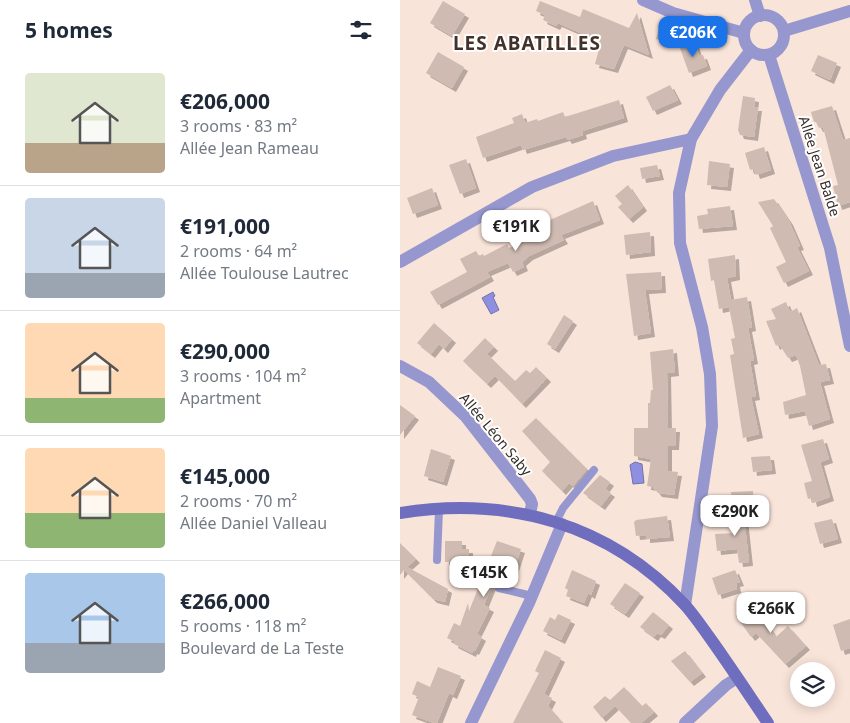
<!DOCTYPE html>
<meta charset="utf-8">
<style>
body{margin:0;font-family:"Noto Sans",sans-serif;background:#f6f6f7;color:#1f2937;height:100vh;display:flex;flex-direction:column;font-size:19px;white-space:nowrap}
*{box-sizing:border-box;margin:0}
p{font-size:16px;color:#747a83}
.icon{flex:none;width:28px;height:28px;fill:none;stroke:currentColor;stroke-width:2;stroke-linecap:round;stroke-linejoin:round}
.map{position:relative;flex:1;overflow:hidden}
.drawer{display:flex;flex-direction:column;background:#fff;width:400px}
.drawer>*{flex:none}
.controls{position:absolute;left:390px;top:662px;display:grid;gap:10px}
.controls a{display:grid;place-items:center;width:45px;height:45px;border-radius:50%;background:#fff;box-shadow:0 2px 12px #0003;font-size:25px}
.price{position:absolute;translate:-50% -42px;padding:0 11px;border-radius:10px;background:#fff;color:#222;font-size:16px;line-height:32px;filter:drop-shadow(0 1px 2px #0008)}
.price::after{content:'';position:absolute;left:50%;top:30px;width:15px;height:11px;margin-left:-8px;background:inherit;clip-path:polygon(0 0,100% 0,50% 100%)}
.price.active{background:#1a73e8;color:#fff}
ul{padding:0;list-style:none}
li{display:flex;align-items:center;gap:15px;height:125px;padding:0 25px}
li+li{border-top:1px solid #e0e1e3}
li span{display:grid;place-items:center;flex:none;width:140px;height:100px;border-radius:5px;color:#555}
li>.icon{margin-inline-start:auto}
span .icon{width:60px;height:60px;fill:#fffc;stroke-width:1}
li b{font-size:21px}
h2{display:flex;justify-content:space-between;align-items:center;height:60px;padding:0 25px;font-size:21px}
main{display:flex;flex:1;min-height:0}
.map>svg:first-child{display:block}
</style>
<main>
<section class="drawer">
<h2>5 homes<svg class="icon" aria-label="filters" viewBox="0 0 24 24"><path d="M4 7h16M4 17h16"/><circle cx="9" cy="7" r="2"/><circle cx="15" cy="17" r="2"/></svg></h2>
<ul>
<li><span style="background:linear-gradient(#dfe7d0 70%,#b9a48a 0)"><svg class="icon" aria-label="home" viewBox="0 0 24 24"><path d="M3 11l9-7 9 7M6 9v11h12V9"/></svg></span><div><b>€206,000</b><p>3 rooms · 83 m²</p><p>Allée Jean Rameau</p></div></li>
<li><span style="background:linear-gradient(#c9d6e8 75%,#9aa5b1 0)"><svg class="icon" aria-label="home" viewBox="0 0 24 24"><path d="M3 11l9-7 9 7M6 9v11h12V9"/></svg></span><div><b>€191,000</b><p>2 rooms · 64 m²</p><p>Allée Toulouse Lautrec</p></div></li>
<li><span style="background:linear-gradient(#ffd9b3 75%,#8fb573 0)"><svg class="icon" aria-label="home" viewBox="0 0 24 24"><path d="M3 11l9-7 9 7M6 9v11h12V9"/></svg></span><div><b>€290,000</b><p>3 rooms · 104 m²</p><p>Apartment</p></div></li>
<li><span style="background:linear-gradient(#ffd9b3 65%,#8fb573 0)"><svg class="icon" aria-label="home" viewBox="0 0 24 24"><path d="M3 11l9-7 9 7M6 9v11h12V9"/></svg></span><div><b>€145,000</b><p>2 rooms · 70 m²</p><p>Allée Daniel Valleau</p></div></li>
<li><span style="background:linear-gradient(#a9c7e8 70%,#9aa5b1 0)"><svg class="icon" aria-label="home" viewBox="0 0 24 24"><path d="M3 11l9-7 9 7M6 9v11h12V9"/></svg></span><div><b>€266,000</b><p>5 rooms · 118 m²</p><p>Boulevard de La Teste</p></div></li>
</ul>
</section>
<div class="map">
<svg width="450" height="723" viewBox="0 0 450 723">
<defs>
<filter id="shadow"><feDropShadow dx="4" dy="4" stdDeviation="0" flood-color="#0004"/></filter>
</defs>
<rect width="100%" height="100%" fill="#f9e4d9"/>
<g fill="#8f8fe1" stroke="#7471aa">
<polygon points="93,292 95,296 93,297 99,310 91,314 82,298"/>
<polygon points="235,462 242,464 244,483 233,484 230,465"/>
</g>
<g fill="#cfbbb1" filter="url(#shadow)">
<polygon points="43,1 65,14 52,36 30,23"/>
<polygon points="140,1 180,17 183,9 229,28 237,13 249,55 224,45 214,69 195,64 201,42 158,23 156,26 143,20 145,15 136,11"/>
<polygon points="260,25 273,30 268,43 256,39"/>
<polygon points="295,43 299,56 303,55 307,66 289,73 280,48"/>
<polygon points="38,52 64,67 52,88 26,73"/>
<polygon points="418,55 437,63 430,80 411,71"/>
<polygon points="270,85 278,100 253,111 246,97"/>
<polygon points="343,96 355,98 354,107 358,107 354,137 340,135 338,130"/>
<polygon points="219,100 224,118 182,131 183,135 168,140 166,137 123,150 121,145 83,158 76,137 114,123 112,118 122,114 125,123 137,119 138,121 163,112 165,117"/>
<polygon points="432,106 443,140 450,138 450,202 438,206 433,186 438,185 423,127 419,128 416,122 414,122 411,112"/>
<polygon points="364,147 371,170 356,175 354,169 350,170 345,153"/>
<polygon points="66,159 76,188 60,194 49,165"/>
<polygon points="309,161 330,164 327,187 307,185"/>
<polygon points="257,165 260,176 242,179 240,168"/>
<polygon points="228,185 243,207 229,219 218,207 222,204 215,196"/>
<polygon points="32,188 38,205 13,214 7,198"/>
<polygon points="374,199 389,221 400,246 397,247 409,271 384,283 376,267 386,262 370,228 373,226 358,202"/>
<polygon points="193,201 200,220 161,235 164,240 129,256 122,262 124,267 113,272 108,263 87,272 90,277 38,305 30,292 67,272 60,259 76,251 79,256 83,254 84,256 107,244 109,248 144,232 141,224"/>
<polygon points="330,206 333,226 299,229 297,216 308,214 307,209"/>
<polygon points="250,232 251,252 226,255 224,235"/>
<polygon points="335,255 336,276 327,278 331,300 347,297 352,327 348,328 354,360 350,361 356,396 351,397 359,434 343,438 330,355 334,354 331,339 335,338 329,307 319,309 314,280 311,281 308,259"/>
<polygon points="261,272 262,289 245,290 251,333 234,336 226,274"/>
<polygon points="386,302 390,312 397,308 419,365 426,364 430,380 420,382 430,419 409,426 405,411 385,415 383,402 406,395 400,366 396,355 388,358 379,344 376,346 366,321 376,319 371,309"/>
<polygon points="164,315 173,321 155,349 147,344"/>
<polygon points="34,323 52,339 44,349 39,344 31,354 17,343"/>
<polygon points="85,338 94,347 87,354 115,381 126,370 130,373 136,367 147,378 122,404 95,376 87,384 63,361"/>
<polygon points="273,349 275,372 267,373 268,428 276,428 275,446 268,446 268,471 278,472 274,495 258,493 253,487 247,486 251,459 234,456 234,428 248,428 248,403 250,403 251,390 253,390 250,352"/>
<polygon points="0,405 15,416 0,435"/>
<polygon points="136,418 187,469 173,486 169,483 162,491 142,471 150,462 122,431"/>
<polygon points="423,439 429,459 420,462 430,497 413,503 412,498 408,499 404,483 412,481 401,445"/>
<polygon points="31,449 51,456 43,482 24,476"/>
<polygon points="370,456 372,470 353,472 351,457"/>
<polygon points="200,475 210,482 205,489 211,493 201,506 183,493"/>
<polygon points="353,491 354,508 332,504 331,492"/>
<polygon points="343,507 349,562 339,563 337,549 317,551 315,534 335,533 333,508"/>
<polygon points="267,516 270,537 246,539 246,535 236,536 234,522 236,520"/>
<polygon points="432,519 438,539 420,544 414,523"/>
<polygon points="45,541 62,541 62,549 69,549 69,562 45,562"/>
<polygon points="97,541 121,549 112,576 98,571 84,605 90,608 77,634 82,637 75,651 73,650 72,653 54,644 55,642 47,638 54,623 60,626 68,603 69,611"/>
<polygon points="0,543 16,559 7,567 48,589 45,602 33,599 4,570 0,575"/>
<polygon points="172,570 196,581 191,595 188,593 184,603 166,596 168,590 165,588"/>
<polygon points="335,570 340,582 336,583 337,589 318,595 312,578"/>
<polygon points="225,583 240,593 225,614 210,604"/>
<polygon points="357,601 364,610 359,613 376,637 388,626 406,646 385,664 356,633 351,637 336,616"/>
<polygon points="253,612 269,625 261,635 257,633 254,637 240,627"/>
<polygon points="158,614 171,620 161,640 143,631 150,617 155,620"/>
<polygon points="450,619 450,648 441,651 433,625"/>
<polygon points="145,650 161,658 144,694 152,698 148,706 163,723 113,723 139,673 135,671"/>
<polygon points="285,651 302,673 290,682 271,661"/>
<polygon points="38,667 61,676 53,695 49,693 37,723 34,723 12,715 19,697 12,694 17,681 30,687"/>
<polygon points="224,687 242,706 246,703 254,712 241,723 231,723 215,706 202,718 193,707 205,696 210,700"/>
</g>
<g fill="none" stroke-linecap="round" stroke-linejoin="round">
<g stroke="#9597ce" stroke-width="8">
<polyline points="156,522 163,508 194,470"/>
<polyline points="37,560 39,509"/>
<polyline points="99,588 132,596"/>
</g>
<g stroke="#9597ce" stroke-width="12">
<polyline points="243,0 273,13 344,33"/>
<polyline points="384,31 450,11"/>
<polyline points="0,262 132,187 213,156 291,139"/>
<polyline points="0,366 29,382 66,417 130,499 132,504 130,514"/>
<polyline points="285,605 312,426 310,374 302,327 280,243 279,193 291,139 320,90 351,50"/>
<polyline points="71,723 129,603 162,524"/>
<polyline points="285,723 326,685 337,678"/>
</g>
<g stroke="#9597ce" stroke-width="12">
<polyline points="355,0 360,16"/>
<circle cx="364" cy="35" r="20"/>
<polyline points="369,55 430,248 450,346"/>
</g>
<path stroke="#6f6dbe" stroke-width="12" d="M 0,513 C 108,496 209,523 285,605 C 294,615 302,627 310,638 C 330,666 349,695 368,723"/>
</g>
<g text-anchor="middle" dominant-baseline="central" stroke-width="4" stroke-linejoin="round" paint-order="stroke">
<g font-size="14" fill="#342c28" stroke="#fff">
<text transform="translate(420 166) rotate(72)">Allée Jean Balde</text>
<text transform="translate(96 434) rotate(50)">Allée Léon Saby</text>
</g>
<g font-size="19" font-weight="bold" letter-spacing="1" fill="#43322a" stroke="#fff">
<text x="127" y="43">LES ABATILLES</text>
</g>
</g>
</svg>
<div class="controls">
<a><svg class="icon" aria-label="layers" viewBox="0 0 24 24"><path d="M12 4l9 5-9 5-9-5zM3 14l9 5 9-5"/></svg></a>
</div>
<b class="price active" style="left:293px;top:58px">€206K</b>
<b class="price" style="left:116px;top:252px">€191K</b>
<b class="price" style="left:335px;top:537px">€290K</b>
<b class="price" style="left:84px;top:598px">€145K</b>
<b class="price" style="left:371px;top:634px">€266K</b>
</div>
</main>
